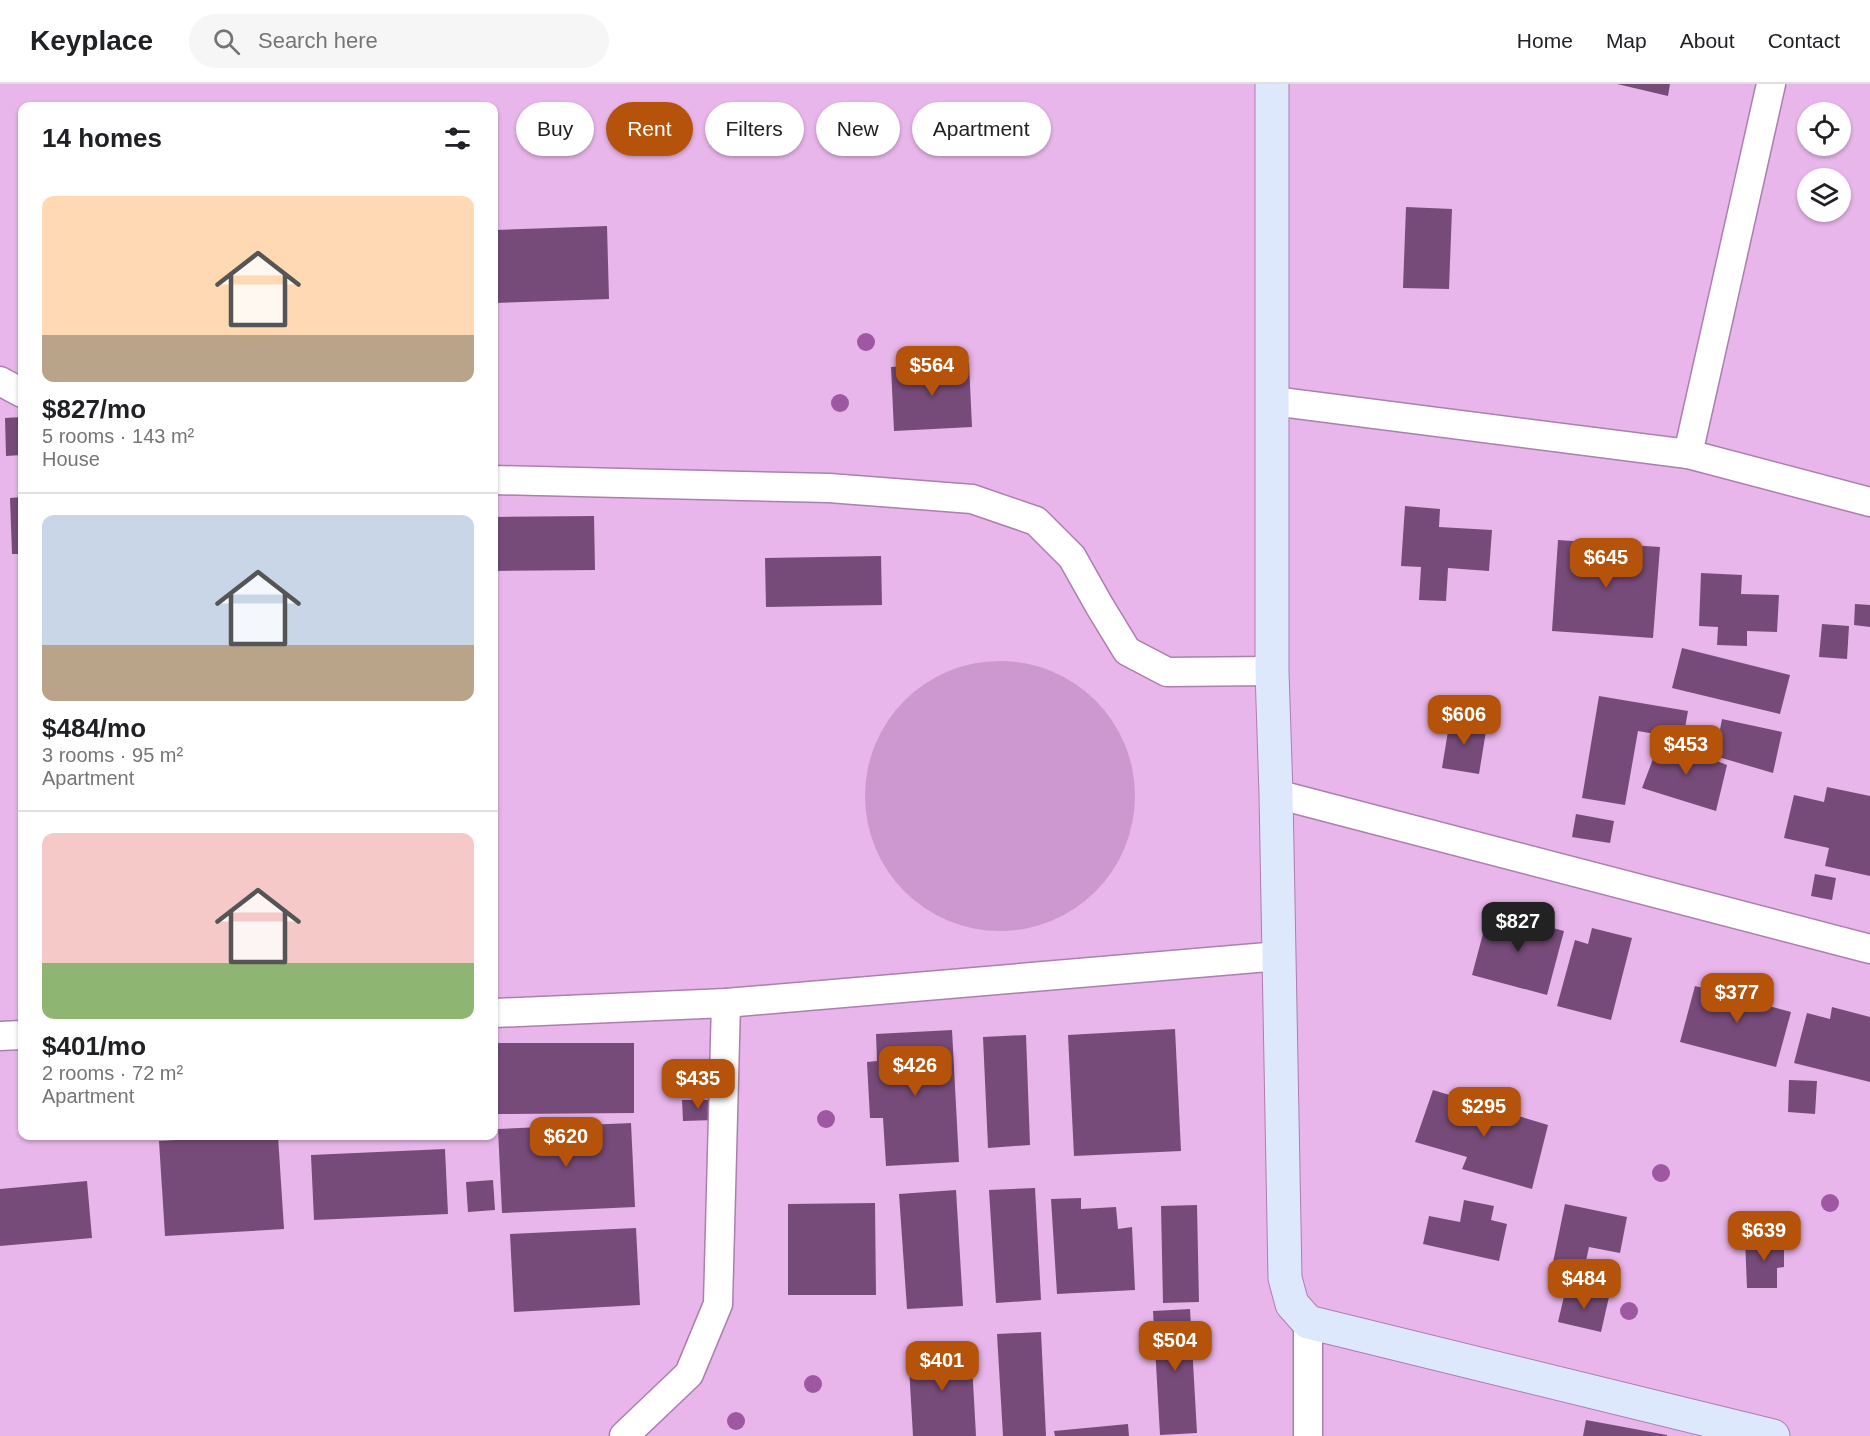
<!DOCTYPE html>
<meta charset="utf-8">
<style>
body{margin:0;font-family:Helvetica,sans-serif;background:#f6f6f6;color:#202124;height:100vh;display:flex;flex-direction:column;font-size:22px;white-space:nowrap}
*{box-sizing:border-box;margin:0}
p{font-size:20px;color:#757577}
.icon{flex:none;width:33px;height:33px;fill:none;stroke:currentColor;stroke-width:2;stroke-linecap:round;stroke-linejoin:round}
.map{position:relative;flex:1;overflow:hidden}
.sheet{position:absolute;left:18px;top:18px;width:480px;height:1038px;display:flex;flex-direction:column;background:#fff;border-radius:12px;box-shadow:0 2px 4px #0004}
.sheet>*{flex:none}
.hud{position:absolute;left:516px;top:18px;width:570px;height:54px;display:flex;gap:12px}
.buttons{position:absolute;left:1797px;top:18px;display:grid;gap:12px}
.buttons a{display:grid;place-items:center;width:54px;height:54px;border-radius:50%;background:#fff;box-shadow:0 2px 4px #0004;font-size:30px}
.price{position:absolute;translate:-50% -51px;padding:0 14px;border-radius:12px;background:#b45309;color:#fff;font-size:20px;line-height:39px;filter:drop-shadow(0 2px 3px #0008)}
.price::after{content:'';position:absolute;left:50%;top:36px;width:18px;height:14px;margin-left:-9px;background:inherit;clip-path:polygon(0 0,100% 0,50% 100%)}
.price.selected{background:#222;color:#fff}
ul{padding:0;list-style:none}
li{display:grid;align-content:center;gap:12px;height:318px;padding:0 24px}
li+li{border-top:2px solid #e0e0e0}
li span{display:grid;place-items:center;height:186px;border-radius:12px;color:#555}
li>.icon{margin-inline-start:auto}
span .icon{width:108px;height:108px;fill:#fffc;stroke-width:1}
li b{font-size:26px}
h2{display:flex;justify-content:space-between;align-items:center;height:72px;padding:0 24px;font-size:26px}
.chip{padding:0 21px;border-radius:27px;background:#fff;box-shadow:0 2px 4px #0004;font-size:21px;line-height:54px}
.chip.selected{background:#b45309;color:#fff}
header{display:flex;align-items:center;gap:36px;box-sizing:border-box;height:84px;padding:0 30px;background:#fff;border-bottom:2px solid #e0e0e0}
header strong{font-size:28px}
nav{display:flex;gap:33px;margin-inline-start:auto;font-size:21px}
.search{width:420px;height:54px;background:#f6f6f6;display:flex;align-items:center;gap:15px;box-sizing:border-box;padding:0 21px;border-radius:33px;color:#757577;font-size:22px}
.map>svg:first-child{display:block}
</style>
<header>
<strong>Keyplace</strong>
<div class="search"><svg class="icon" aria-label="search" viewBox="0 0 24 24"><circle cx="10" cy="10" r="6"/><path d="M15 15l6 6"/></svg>Search here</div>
<nav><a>Home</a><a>Map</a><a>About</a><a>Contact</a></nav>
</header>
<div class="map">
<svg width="1870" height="1352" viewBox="0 0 1870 1352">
<rect width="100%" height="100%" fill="#e8b6ea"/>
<circle fill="#cd98cf" cx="1000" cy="712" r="135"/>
<g fill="#774b79">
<polygon points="1617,0 1670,0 1668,12"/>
<polygon points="1406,123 1452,125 1449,205 1403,204"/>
<polygon points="607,142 609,215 494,219 494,146"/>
<polygon points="969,279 972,343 894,347 891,283"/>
<polygon points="22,333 22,371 6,372 5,334"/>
<polygon points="22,413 22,470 12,470 10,414"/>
<polygon points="1405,422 1440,425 1439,443 1492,446 1489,487 1448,484 1446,517 1419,516 1421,483 1401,482"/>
<polygon points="594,432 595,486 494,487 494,433"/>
<polygon points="1558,456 1660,463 1653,554 1552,547"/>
<polygon points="881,472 882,521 766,523 765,474"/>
<polygon points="1701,489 1742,491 1741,510 1779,511 1777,548 1747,547 1747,562 1717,561 1718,543 1699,542"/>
<polygon points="1855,520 1870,521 1870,543 1854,541"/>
<polygon points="1822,540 1849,542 1847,575 1819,573"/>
<polygon points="1682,564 1790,591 1780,630 1672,604"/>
<polygon points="1599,612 1688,627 1683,655 1638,647 1625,721 1582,714"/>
<polygon points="1450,635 1487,641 1479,690 1442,684"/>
<polygon points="1722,635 1782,648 1773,689 1715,672"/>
<polygon points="1659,659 1693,667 1727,681 1716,727 1642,704"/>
<polygon points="1827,703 1870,712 1870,792 1825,782 1829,764 1784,754 1794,711 1824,718"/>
<polygon points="1576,730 1614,737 1610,759 1572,753"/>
<polygon points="1815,790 1836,794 1832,816 1811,812"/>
<polygon points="1489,827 1564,847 1547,911 1472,891"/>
<polygon points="1592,844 1632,854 1611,936 1557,922 1575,856 1588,860"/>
<polygon points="1738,901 1772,909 1769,922 1791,928 1776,983 1680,958 1695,902 1735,912"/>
<polygon points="1832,923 1870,933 1870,998 1794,979 1807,929 1830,935"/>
<polygon points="1175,945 1181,1067 1074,1072 1068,951"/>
<polygon points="952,946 959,1078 886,1082 883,1034 870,1034 867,978 877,977 876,950"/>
<polygon points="1026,951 1030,1061 988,1064 983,953"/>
<polygon points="494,959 634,959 634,1029 494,1030"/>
<polygon points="1789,996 1817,997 1815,1030 1788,1028"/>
<polygon points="1433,1006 1548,1041 1532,1105 1462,1085 1467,1073 1415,1058"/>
<polygon points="682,1016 714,1016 715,1036 683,1037"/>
<polygon points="631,1039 635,1123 502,1129 498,1045"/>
<polygon points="245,1052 278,1052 284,1145 165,1152 159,1057"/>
<polygon points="328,1052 369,1052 369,1053 328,1055"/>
<polygon points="445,1065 448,1130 314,1136 311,1071"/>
<polygon points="493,1096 495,1126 468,1128 466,1098"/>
<polygon points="87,1097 92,1154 0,1162 0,1105"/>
<polygon points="1035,1104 1041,1216 996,1219 989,1106"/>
<polygon points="956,1106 963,1222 907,1225 899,1110"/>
<polygon points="1081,1114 1081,1125 1116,1123 1118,1145 1132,1143 1135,1206 1057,1210 1051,1115"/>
<polygon points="1464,1116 1494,1122 1491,1136 1507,1140 1499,1177 1423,1160 1429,1132 1460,1138"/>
<polygon points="875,1119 876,1211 788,1211 788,1120"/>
<polygon points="1565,1120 1627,1133 1620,1169 1589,1163 1582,1195 1551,1188"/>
<polygon points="1197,1121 1199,1218 1163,1219 1161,1122"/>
<polygon points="636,1144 640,1221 514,1228 510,1150"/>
<polygon points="1784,1153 1784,1183 1777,1184 1777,1204 1747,1204 1745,1155"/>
<polygon points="1566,1204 1609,1213 1601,1248 1558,1238"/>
<polygon points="1190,1225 1197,1349 1160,1351 1153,1227"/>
<polygon points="1041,1248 1046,1352 1003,1352 997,1250"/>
<polygon points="971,1262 976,1352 913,1352 908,1266"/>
<polygon points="1586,1336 1667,1351 1667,1352 1583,1352"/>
<polygon points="1128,1340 1129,1352 1055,1352 1054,1347"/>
</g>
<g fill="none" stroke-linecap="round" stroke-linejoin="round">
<defs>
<g id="street">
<polyline points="0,297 22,309"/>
<polyline points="1273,317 1688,370 1870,418"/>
<polyline points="1688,370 1771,0"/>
<polyline points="494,396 829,404 972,415 1036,437 1072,473 1099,521 1127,567 1167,588 1272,587"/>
<polyline points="1276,710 1870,865"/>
<polyline points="494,929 726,919 1279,872"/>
<polyline points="0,952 22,951"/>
<polyline points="1308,1238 1308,1352"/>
<polyline points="624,1352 689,1290 718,1220 726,919"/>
</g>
<polyline id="secondary" points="1272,0 1272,587 1276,710 1285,1194 1292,1220 1308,1238 1773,1352"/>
</defs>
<use href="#street" stroke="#ad7eaf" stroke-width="31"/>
<use href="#secondary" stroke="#ad7eaf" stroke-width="35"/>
<use href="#street" stroke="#fff" stroke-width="28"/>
<use href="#secondary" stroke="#dee8fc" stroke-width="33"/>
</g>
<g fill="#9e58a2">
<circle cx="866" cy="258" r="9"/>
<circle cx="840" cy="319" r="9"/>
<circle cx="826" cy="1035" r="9"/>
<circle cx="1661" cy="1089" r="9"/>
<circle cx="1830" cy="1119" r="9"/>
<circle cx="1629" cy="1227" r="9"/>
<circle cx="813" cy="1300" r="9"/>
<circle cx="736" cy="1337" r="9"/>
</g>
</svg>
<div class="buttons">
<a><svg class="icon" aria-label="locate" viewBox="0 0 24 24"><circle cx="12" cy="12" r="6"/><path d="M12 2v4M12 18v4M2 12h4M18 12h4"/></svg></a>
<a><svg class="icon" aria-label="layers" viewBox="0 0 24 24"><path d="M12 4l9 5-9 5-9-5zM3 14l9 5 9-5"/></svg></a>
</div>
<b class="price" style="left:932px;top:313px">$564</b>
<b class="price" style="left:1606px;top:505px">$645</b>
<b class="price" style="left:1464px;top:662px">$606</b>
<b class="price" style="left:1686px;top:692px">$453</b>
<b class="price selected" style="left:1518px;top:869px">$827</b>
<b class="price" style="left:1737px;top:940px">$377</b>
<b class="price" style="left:915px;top:1013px">$426</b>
<b class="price" style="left:698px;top:1026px">$435</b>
<b class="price" style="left:1484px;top:1054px">$295</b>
<b class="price" style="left:566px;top:1084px">$620</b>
<b class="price" style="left:1764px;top:1178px">$639</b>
<b class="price" style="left:1584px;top:1226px">$484</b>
<b class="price" style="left:1175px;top:1288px">$504</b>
<b class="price" style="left:942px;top:1308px">$401</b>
<div class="hud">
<a class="chip">Buy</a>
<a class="chip selected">Rent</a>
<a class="chip">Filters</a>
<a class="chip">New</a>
<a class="chip">Apartment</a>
</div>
<section class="sheet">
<h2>14 homes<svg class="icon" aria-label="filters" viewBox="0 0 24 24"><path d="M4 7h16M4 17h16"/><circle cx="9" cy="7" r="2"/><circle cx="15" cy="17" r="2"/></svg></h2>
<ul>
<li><span style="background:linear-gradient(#ffd9b3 75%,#b9a48a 0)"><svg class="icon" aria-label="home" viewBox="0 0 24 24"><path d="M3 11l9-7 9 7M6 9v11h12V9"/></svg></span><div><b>$827/mo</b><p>5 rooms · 143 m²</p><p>House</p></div></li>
<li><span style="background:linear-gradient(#c9d6e8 70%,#b9a48a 0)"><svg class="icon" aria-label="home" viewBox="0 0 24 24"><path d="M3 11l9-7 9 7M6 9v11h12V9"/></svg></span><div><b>$484/mo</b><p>3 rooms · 95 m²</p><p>Apartment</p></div></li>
<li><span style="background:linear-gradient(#f6c9c9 70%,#8fb573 0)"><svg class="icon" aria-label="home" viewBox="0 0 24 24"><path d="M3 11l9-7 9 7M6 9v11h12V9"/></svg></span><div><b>$401/mo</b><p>2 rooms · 72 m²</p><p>Apartment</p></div></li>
</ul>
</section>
</div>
